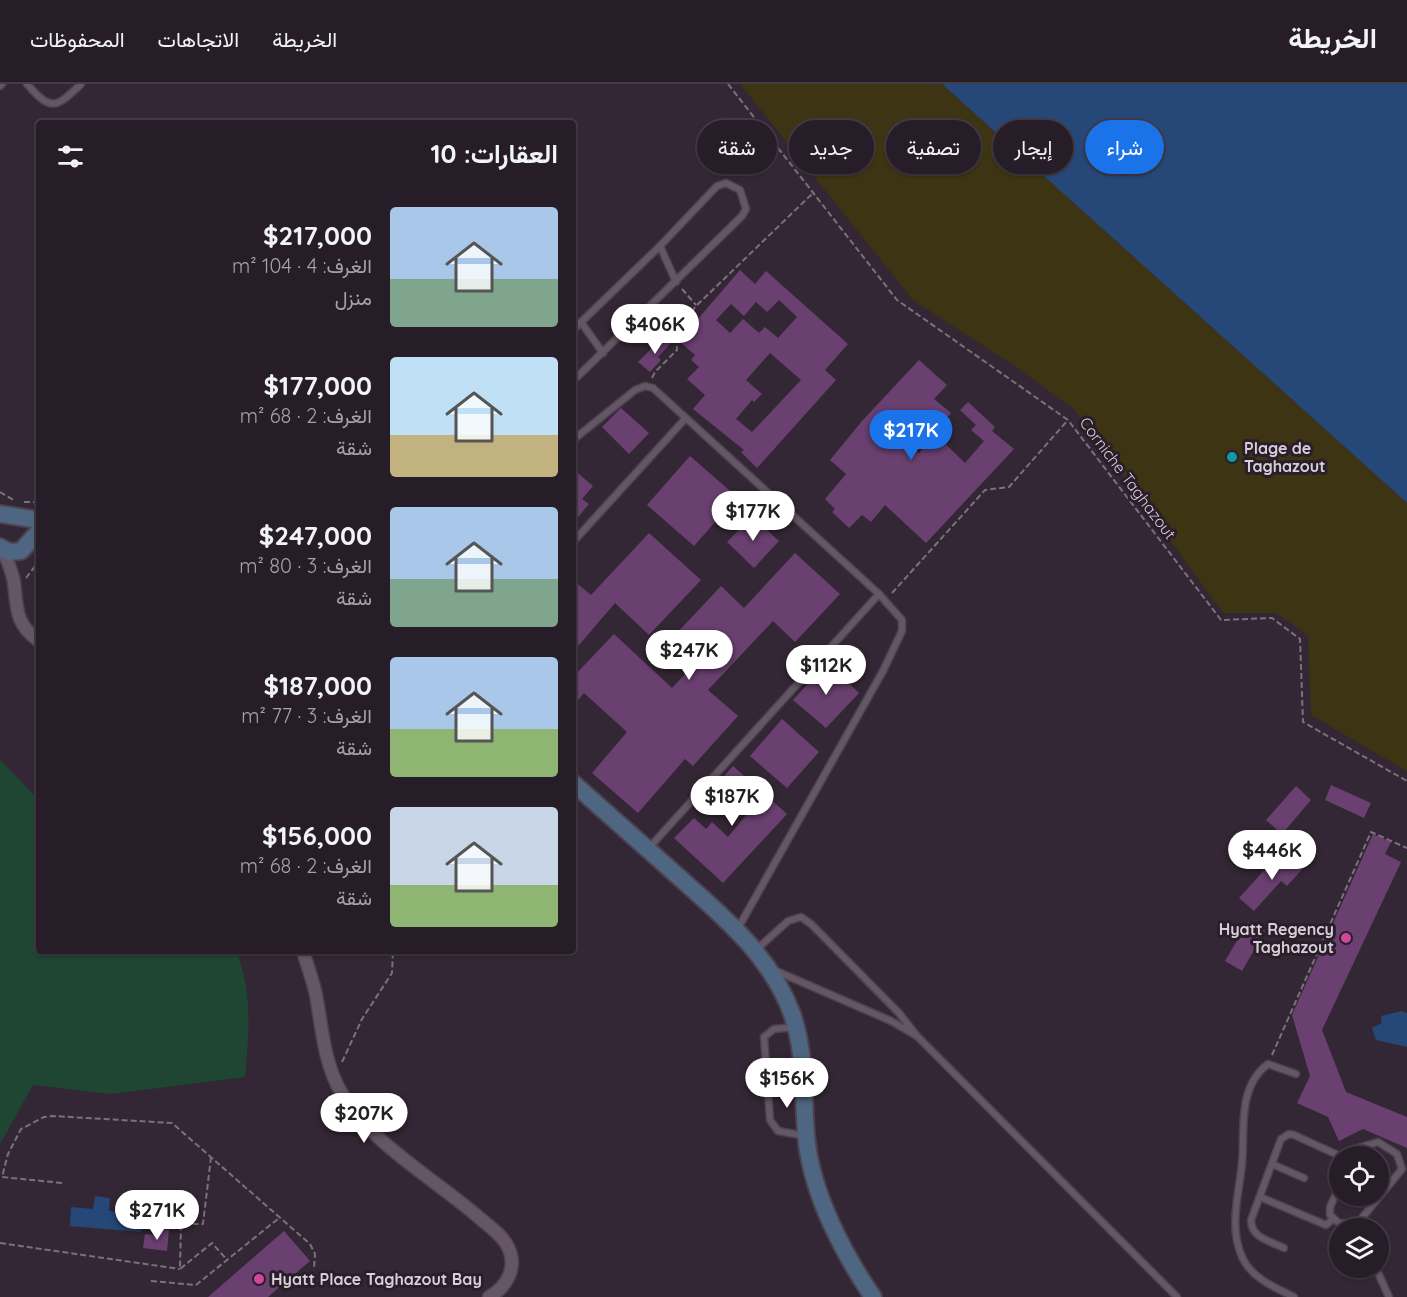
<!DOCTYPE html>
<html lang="ar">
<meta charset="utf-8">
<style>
body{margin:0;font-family:Quicksand,Vazirmatn,sans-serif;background:#332a34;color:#f1f3f6;direction:rtl;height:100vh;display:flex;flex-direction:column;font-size:22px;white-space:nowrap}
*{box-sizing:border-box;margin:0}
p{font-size:20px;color:#a4a2a8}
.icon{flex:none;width:33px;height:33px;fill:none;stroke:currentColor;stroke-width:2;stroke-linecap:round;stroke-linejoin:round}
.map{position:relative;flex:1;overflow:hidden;direction:ltr}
.sheet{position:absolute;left:36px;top:36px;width:540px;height:834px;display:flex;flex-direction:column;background:#271d28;border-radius:6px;box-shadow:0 2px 4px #0004,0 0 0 2px #433b45;direction:rtl}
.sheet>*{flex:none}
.top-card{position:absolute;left:594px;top:36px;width:570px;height:54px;direction:rtl;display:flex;gap:12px}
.buttons{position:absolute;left:1329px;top:1062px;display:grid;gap:12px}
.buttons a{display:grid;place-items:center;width:60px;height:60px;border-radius:50%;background:#271d28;box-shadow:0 2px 4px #0004,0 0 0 2px #433b45;font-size:30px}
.price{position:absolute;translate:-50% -51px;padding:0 14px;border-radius:21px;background:#fff;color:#222;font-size:20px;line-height:39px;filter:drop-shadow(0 2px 3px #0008)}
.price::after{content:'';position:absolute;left:50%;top:36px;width:18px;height:14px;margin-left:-9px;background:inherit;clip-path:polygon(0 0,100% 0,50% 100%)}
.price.current{background:#1a73e8;color:#fff}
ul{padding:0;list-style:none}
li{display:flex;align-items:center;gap:18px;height:150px;padding:0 18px}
li span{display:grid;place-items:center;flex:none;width:168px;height:120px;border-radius:6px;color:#555}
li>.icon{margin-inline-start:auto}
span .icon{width:72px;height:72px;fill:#fffc;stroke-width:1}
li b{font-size:26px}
h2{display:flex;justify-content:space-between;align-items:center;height:72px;padding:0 18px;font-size:26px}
.chip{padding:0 21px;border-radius:27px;background:#271d28;box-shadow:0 2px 4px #0004,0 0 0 2px #433b45;font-size:21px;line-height:54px}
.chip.current{background:#1a73e8;color:#fff}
header{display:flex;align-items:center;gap:36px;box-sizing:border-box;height:84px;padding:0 30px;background:#271d28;border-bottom:2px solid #433b45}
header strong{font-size:28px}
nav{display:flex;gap:33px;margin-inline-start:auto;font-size:21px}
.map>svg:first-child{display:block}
</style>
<header>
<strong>الخريطة</strong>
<nav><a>الخريطة</a><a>الاتجاهات</a><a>المحفوظات</a></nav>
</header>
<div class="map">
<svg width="1407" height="1213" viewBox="0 0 1407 1213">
<rect width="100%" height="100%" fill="#342735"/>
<path fill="#1f4632" d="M 0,676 L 39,716 L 39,867 L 236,867 C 253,907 249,951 245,993 L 111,1010 L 33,1001 L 0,1060 Z"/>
<polygon fill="#3c3413" points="740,0 942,0 1407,419 1407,687 1311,631 1308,551 1276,529 1223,529 1075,326 1019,285 913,216"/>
<g fill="#264879">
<polygon points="942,0 1407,0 1407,419"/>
<polygon points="1402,927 1407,929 1407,963 1376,956 1372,944 1382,939 1381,932"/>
<polygon points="95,1112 110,1114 109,1127 134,1129 136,1114 176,1117 175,1137 143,1134 141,1148 70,1142 71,1123 93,1125"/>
</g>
<g fill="#6a4070" fill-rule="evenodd">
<path d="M 740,186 L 755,200 L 766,187 L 848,260 L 825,286 L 836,296 L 757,384 L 741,368 L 744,366 L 693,325 L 705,311 L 687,295 L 699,283 L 691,276 L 695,271 L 679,257 ZM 779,216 L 797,233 L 778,254 L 765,243 L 759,249 L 743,235 L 730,249 L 716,236 L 731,220 L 744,232 L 756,218 L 767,228 ZM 770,269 L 801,296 L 752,348 L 736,335 L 752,316 L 754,318 L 762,310 L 746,296 Z"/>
<polygon points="664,252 671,259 658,273 661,276 650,288 638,278"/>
<polygon points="919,276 947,301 934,315 951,329 935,348 910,326 892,346 919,369 935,350 965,379 984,357 971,346 976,341 960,326 968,318 995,343 992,347 1014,365 926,459 885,421 871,438 862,431 849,444 832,428 835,425 825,415 846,390 830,376 862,337"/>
<polygon points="621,324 649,349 629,370 602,343"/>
<polygon points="690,372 737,413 694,462 647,421"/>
<polygon points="573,385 593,402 582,415 589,420 573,439"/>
<polygon points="752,432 779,457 754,484 727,458"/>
<polygon points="649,449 701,496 649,551 615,519 573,568 573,496 591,511"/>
<polygon points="795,469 840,510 795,558 773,537 708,606 738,632 693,682 685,675 638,729 592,689 627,648 584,609 573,622 573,593 614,550 672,604 700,574 675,551 721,502 744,524"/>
<polygon points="827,579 859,609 826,644 793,616"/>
<polygon points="782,635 819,668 787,704 750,672"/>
<polygon points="733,682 787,730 723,799 674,754 694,734 706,745 712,738 728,753 747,730 730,716 722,725 707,712"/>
<polygon points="1331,701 1371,719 1364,734 1325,716"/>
<polygon points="1296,702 1311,716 1282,750 1266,736"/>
<polygon points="1373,750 1391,758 1385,770 1401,778 1322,946 1346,1008 1407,1033 1407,1064 1363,1045 1339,1057 1328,1033 1297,1019 1310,992 1292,931"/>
<polygon points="1290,767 1306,781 1287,802 1281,797 1254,827 1239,814 1267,783 1272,788"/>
<polygon points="1248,838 1265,847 1242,887 1225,877"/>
<polygon points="157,1145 169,1146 167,1167 143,1164 145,1150 156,1151"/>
<polygon points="284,1147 310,1177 268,1213 208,1213"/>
</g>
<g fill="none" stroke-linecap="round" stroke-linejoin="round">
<defs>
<g id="lane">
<path d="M 27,0 C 51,28 56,24 81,0"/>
<polyline points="0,2 2,0"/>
<polyline points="660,162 676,198"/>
<polyline points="581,238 603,269"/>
<polyline points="573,246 660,162 717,102 726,99 740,106 746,125 742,132 573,297"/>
<polyline points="573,356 635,306 645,302 653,304 879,510 902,536 902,547 883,587 737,846"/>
<polyline points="573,458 685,335"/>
<polyline points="648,765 879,510"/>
<polyline points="756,866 788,837 801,833 811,840 899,929 917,952"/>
<polyline points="774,886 891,937 917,952 1177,1213"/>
<polyline points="796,943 774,945 764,953 770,1036 778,1047 806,1052"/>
<polyline points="1272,1080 1304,1094"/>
<polyline points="1340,1101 1330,1123 1330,1131 1339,1139 1357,1140 1402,1085 1397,1070 1378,1058 1358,1064 1351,1072"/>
<polyline points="1260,1113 1326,1141 1332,1136"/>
<path d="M 1284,1164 C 1270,1157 1251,1154 1251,1136 L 1281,1055 L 1289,1050 L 1294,1051 L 1340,1072"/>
<polyline points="1376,1184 1389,1213"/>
<path d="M 1294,1213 C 1276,1204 1253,1195 1243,1175 C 1228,1144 1239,1111 1242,1079 C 1245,1046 1237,1003 1268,980 L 1296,990"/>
</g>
<g id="street">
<path d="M 3,466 C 7,476 12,487 14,498 C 17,524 15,540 39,557"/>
<path d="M 303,867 C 307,881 313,896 316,911 C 322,944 324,979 341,1008 C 369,1058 433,1094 476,1131 C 487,1141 502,1150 508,1163 C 518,1183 507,1203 489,1213"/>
</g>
<g id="secondary">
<polyline points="0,430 39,436"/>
<polyline points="0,463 9,468 21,467 39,447"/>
<path d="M 573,699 C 606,728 638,757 671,786 C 718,828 770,869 792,930 C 807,972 802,1017 807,1060 C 814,1113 843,1169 873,1213"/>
</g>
</defs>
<use href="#lane" stroke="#4c424e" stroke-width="9"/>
<use href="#street" stroke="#4c424e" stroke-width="15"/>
<use href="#secondary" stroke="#4c424e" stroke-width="20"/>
<g stroke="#7b707c" stroke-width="2" stroke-dasharray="6 3" stroke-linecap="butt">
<polyline points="728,0 897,216 1068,336 1221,536 1272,534 1300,555 1303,638 1407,697"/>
<polyline points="682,205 696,221"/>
<polyline points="652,294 655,288 677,266 676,249 696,222 814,108"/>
<polyline points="0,408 15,417"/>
<polyline points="24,418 39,418"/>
<polyline points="26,494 39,477"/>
<polyline points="892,509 985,406 1009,403 1068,336"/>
<polyline points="1272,971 1371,748 1407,764"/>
<polyline points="342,978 362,935 392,889 393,867"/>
<polyline points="211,1073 203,1140 181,1140 180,1185 212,1159 227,1176"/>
<polyline points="62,1099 2,1093 8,1070 21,1045 44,1033 53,1032 172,1039 310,1160 315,1170 314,1184"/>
<polyline points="0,1159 180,1185"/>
<polyline points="151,1197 196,1201 279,1134"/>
</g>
<use href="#lane" stroke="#645665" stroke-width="6"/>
<use href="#street" stroke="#645665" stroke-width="12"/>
<use href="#secondary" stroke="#4f6682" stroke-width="16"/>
</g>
<circle fill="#0f9aa8" stroke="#2a1e2b" stroke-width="2" cx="1232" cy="373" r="6"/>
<g fill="#d1479c" stroke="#2a1e2b" stroke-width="2">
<circle cx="1346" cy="854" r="6"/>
<circle cx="259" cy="1195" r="6"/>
</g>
<g text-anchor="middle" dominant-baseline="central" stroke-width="6" stroke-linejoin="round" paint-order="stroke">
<g font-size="16" font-weight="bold" fill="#d7cfd8" stroke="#2a1e2b" text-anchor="start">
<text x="1244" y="364">Plage de<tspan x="1244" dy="18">Taghazout</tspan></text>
<text x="1334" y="845" text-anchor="end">Hyatt Regency<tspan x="1334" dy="18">Taghazout</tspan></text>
<text x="271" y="1195">Hyatt Place Taghazout Bay</text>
</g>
<g font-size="16" fill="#d7cfd8" stroke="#2a1e2b">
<text transform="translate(1128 394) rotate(53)">Corniche Taghazout</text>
</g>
</g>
</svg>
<div class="buttons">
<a><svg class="icon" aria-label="locate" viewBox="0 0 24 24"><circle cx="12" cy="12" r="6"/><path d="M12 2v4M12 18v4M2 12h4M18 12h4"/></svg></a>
<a><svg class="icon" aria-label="layers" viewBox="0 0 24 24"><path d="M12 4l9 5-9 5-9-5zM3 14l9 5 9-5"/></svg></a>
</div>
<b class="price" style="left:655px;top:271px">$406K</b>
<b class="price current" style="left:911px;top:377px">$217K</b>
<b class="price" style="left:753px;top:458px">$177K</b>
<b class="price" style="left:689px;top:597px">$247K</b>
<b class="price" style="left:826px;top:612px">$112K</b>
<b class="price" style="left:732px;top:743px">$187K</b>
<b class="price" style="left:1272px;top:797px">$446K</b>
<b class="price" style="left:787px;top:1025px">$156K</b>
<b class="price" style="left:364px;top:1060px">$207K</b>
<b class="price" style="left:157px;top:1157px">$271K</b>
<div class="top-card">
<a class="chip current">شراء</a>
<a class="chip">إيجار</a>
<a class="chip">تصفية</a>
<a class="chip">جديد</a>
<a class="chip">شقة</a>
</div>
<section class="sheet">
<h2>العقارات: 10<svg class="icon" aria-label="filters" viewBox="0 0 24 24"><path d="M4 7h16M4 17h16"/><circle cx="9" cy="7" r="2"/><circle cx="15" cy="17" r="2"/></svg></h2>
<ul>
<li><span style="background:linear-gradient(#a9c7e8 60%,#7fa58c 0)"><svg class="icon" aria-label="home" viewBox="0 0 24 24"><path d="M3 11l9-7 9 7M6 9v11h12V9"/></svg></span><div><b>$217,000</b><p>الغرف: 4 · 104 m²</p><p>منزل</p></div></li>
<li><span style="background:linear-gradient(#bfe0f5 65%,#c2b280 0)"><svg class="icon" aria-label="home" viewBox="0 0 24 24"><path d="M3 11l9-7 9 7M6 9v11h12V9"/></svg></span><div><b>$177,000</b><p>الغرف: 2 · 68 m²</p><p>شقة</p></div></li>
<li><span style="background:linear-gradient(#a9c7e8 60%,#7fa58c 0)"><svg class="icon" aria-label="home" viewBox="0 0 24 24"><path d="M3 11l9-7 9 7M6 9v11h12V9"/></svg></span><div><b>$247,000</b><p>الغرف: 3 · 80 m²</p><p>شقة</p></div></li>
<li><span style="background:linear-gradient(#a9c7e8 60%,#8fb573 0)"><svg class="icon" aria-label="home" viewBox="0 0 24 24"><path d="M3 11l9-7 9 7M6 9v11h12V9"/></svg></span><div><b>$187,000</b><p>الغرف: 3 · 77 m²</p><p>شقة</p></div></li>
<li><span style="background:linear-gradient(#c9d6e8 65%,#8fb573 0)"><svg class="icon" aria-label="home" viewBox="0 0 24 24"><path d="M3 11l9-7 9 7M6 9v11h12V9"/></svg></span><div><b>$156,000</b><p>الغرف: 2 · 68 m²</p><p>شقة</p></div></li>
</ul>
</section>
</div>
